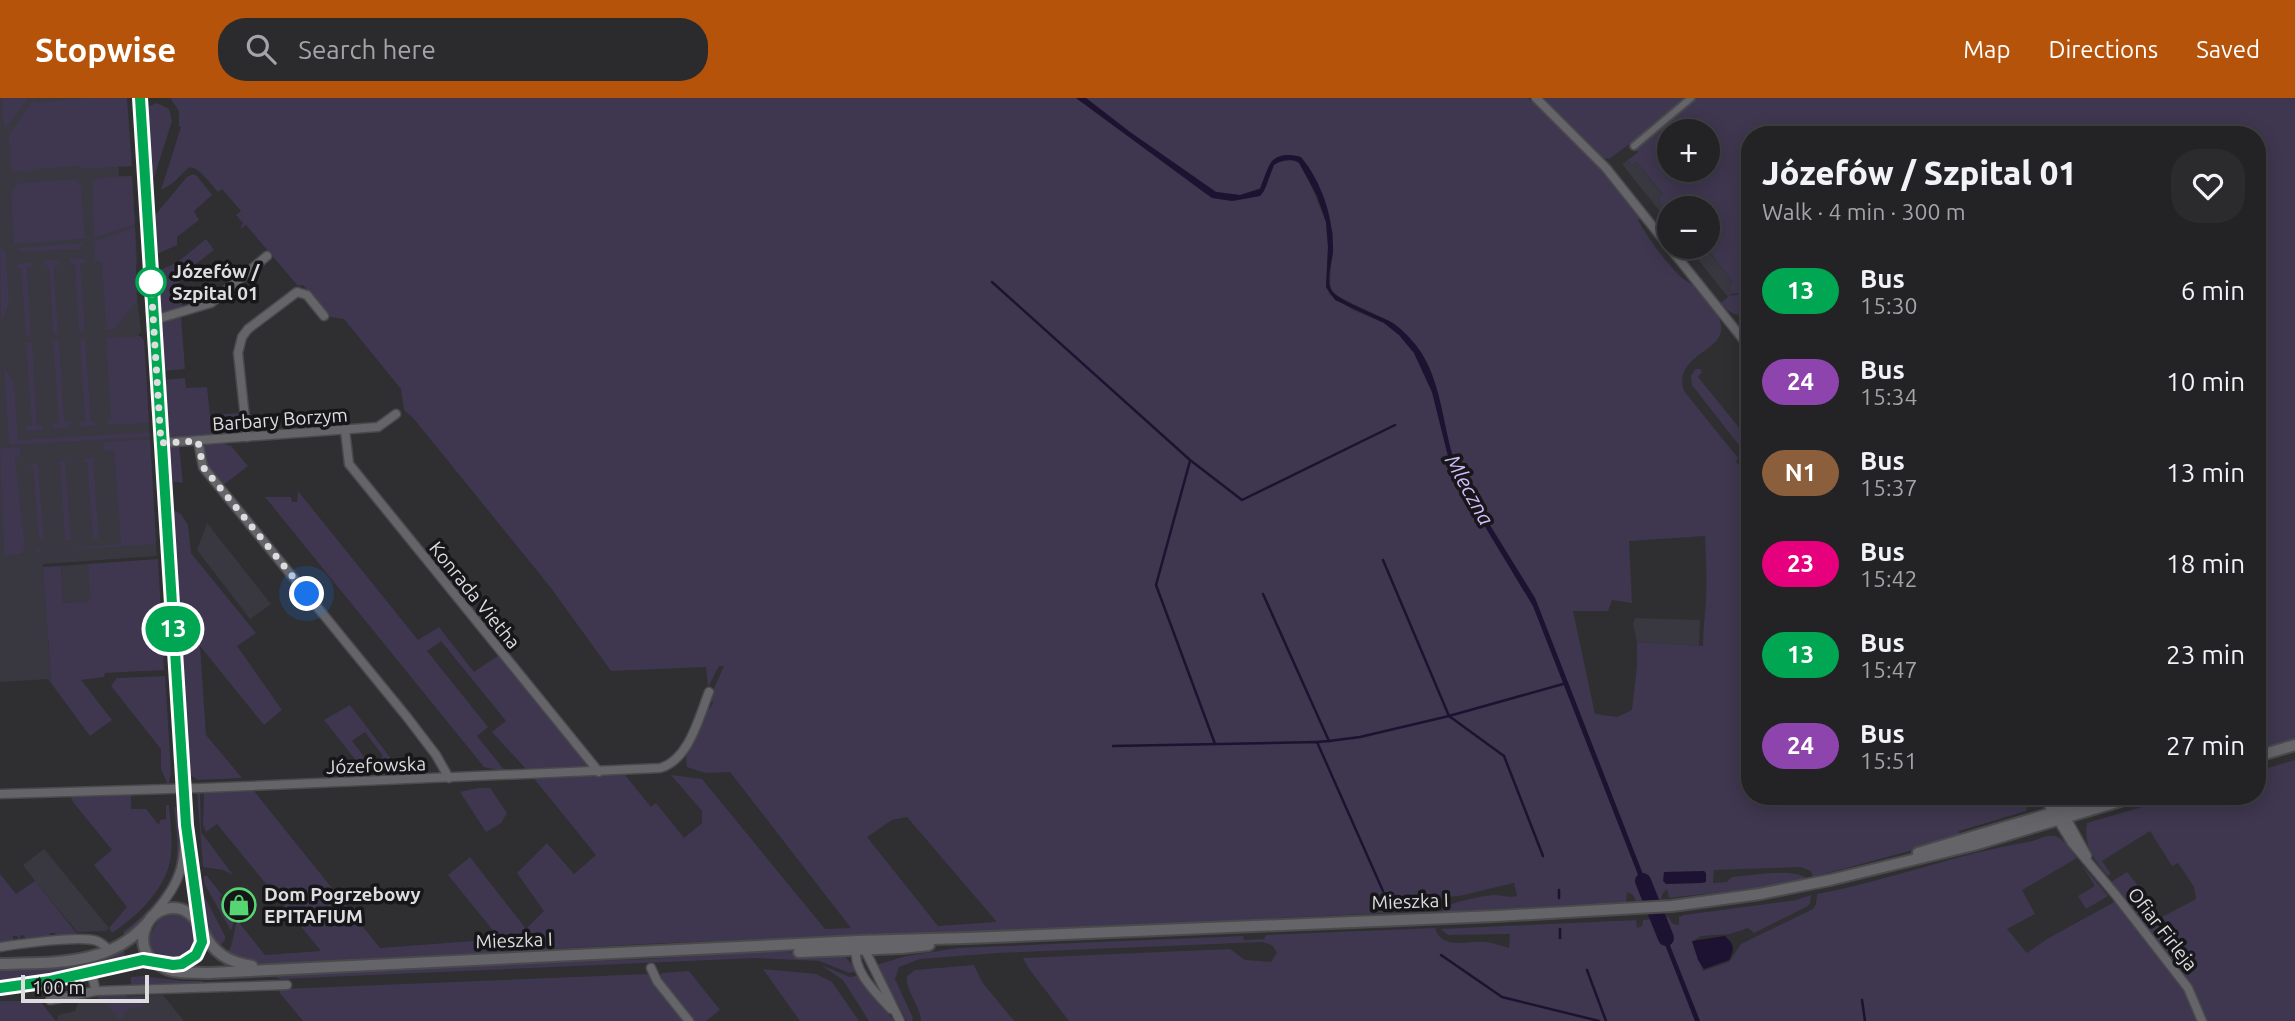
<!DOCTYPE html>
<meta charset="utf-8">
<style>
body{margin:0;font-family:Ubuntu,sans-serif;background:#2b2a2d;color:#f1f3f6;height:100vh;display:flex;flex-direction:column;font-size:26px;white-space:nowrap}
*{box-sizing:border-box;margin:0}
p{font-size:23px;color:#a3a4a7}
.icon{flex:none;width:38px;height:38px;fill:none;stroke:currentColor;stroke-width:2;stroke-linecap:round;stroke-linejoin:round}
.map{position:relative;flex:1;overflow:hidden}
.details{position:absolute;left:1741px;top:28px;width:525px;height:679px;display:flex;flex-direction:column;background:#232225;border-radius:28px;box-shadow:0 4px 18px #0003,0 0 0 2px #403f42}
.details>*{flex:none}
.badge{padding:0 14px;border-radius:23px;font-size:24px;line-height:46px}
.controls{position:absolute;left:1657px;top:21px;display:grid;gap:14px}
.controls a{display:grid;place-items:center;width:63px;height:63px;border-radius:50%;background:#232225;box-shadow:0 4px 18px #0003,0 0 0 2px #403f42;font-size:35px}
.scale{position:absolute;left:21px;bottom:18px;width:128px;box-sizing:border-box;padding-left:7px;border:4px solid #dddddf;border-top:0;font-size:19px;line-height:24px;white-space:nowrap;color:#dddddf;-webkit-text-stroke:5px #171618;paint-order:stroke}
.you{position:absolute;width:35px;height:35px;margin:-18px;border:5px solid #fff;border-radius:50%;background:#1a73e8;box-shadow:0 0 0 10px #1a73e833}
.map>.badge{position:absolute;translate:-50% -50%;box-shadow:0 0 0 4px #fff}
.round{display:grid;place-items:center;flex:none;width:74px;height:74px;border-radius:28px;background:#2b2a2d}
.overview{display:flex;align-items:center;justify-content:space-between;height:119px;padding:0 21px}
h1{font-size:33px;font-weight:800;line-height:52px}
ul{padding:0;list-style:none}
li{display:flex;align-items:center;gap:21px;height:91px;padding:0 21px}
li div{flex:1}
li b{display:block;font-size:26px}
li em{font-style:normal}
li .badge{min-width:77px;font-weight:700;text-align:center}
header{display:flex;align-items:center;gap:42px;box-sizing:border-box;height:98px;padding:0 35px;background:#b45309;color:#fff}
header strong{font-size:33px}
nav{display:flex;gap:38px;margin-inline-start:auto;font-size:24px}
.search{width:490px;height:63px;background:#2b2a2d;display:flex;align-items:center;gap:18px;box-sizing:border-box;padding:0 24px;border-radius:28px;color:#a3a4a7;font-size:26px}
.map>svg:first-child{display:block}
.built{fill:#393740}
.green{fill:#3e374f;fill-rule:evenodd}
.water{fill:#1e1232}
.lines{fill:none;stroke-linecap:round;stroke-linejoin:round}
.stream{stroke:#1e1232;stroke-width:2.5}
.river{stroke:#1e1232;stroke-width:16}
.pedestrian-casing{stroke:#4a4a4c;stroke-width:10}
.minor-casing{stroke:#4a4a4c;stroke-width:11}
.tertiary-casing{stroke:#4a4a4c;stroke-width:14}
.pedestrian{stroke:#656468;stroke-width:6}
.minor{stroke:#656468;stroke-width:8}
.tertiary{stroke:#656468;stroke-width:10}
.line-casing{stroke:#fff;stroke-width:16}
.line{stroke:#00a651;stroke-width:10}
.walk{stroke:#dddddf;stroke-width:7;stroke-dasharray:0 12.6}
.stop-dot{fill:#fff;stroke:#00a651;stroke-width:3.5}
.labels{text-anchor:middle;stroke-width:7;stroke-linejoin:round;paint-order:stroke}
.stop-label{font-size:19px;font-weight:bold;fill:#dddddf;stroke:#171618;text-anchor:start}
.street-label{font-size:19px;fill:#dddddf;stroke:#171618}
.poi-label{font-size:19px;font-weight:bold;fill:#dddddf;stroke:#171618;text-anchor:start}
.water-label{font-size:21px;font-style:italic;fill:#d0bdfd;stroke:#171618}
</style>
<header>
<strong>Stopwise</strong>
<div class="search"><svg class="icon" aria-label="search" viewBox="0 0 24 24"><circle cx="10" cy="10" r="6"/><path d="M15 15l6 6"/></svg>Search here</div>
<nav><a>Map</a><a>Directions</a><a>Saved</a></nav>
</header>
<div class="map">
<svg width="2295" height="923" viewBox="0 0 2295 923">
<rect width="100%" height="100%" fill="#2f2e31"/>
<g class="built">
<path d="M0,0H115L119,78H132L137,162L135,179L141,233L138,238L142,239L144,243L157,458L43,466L51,581L0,584Z"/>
<path d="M1628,62L1631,67L1637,64L1674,110H1670L1669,125L1622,66Z"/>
<path d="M1688,149H1705L1733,184L1729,190L1733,196L1728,199Z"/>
<path d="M207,425L271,506L250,521L197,452Z"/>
<path d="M88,466L91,503L63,505L61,468Z"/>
<path d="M1635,520L1700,522L1699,548L1637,544L1633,526Z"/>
<path d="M44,751L109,830L106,833L77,834L35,783L23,767Z"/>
<path d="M163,897L184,923H56L58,921V917L75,913L79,901Z"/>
</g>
<g class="green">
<path d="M2,0H29L4,32Z"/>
<path d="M85,0H127L132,68L82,71L79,68L35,71L30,74L13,73L10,68L9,37L34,1V5Z"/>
<path d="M170,0H1076L1206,96L1232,103L1260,98L1267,87L1271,69L1278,64L1294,62L1299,65L1306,75L1326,124L1328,149L1326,189L1330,197L1353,212L1384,225L1399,237L1414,255L1432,294L1452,374L1533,508L1648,802L1636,803L1633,797L1627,794L1626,804L1443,814L1442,810C1453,804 1481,798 1494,797C1502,797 1508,800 1517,798L1514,785L1459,798L1446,799L1441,801L1429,813L1004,833L667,845L267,866L244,864L225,857L231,849L237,822L265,857L321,853L217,726L206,734L203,727L204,694L254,693L380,850L500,841L448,777L470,759L526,831L544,813L517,775L547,745L574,776L596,757L531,677H625L651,709L656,705L684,740L702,725V713L671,677L702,681L825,831L851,830L730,674L705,675L687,669C683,655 695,629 704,617C707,612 711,610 713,604L709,601L724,568H719L700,605L708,589L706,569L611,573L551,490L414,321L404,312L401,291L344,221L330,219L303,187L298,188L246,127L240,131L243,125L236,117L241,113L222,91L218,94C181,49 194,77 161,92L181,29L179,28V13ZM907,719L996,823V824L938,828L867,739L892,722Z"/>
<path d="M1086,0H1528L1585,53L1640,120L1638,122C1649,142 1662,159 1677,175C1682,181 1689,184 1694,188C1704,194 1719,214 1721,227C1726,254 1672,256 1684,293L1738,360L1736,363L1738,367L1742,364L1750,370V698H2031L2026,713L1959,733V736L1932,747L1813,779L1811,773L1800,769L1714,772L1713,785L1727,784L1732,779C1749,778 1795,769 1807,781L1766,789L1669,800L1667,791L1663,795L1661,801L1653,802L1535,500L1462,382L1452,362L1438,296L1417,249L1393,225L1337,198L1331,192L1330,186L1333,135L1308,68L1290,57L1272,62L1260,90L1240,97L1216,94L1130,34ZM1705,438C1706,459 1707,481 1706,502C1705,517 1703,532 1703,548L1637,544V568L1632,612L1617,619L1595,616L1573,513H1608L1612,502L1632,505L1629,443Z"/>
<path d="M1543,0H2295V642L2258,653V37H1750V192L1733,196L1729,190L1733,184L1708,152L1700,155L1695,149H1708V110L1663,108L1659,103L1663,96L1637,64L1631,67L1628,62L1638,54L1631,45L1609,61L1602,60ZM1670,33H1708V72H1670Z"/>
<path d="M157,5L169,11L172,23L151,89L148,43L150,42L148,21L146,18L149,8Z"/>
<path d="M193,76L197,78L212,97L194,113L199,122L177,139V147L155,157L153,123L156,116L187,79Z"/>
<path d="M132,78L135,126L94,140L92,84L98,80Z"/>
<path d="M72,81L78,83L81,89L85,141L14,146L11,99L15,88L20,85Z"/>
<path d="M135,129L137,203L114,231H106L102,164L95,163L94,144Z"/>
<path d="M206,141L214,152L179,179L182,209L206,204L162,216L158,213L156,174L178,164Z"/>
<path d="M85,145L78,151L23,154L15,150Z"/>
<path d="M0,151H3L6,156L9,205L1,225Z"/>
<path d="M83,160L87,164L80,166L85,233H79L75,166L69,164L70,161Z"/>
<path d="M44,162H57L60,165V167L54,168L58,235H53L49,168L43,167Z"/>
<path d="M30,164L34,168L27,170L31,237H26L21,170H17L15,167Z"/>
<path d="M1750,194V214C1738,221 1729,215 1721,205L1729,198Z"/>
<path d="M181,218L185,271L162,273L159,229L163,222Z"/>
<path d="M140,238L144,243L149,325L108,327L107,323L111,321L106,240Z"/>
<path d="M80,241H85L91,323L96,324L95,328L82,329L79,327L80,324L85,323Z"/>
<path d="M53,243H59L64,324L70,325L69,330L56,331L53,329V326L59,325Z"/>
<path d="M26,245H32L37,327L43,328L42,332L29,333L26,331V328L32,327Z"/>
<path d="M4,268L14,286L18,342L149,334L150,339L9,347Z"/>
<path d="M1695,271H1700L1702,274L1698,279L1745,337L1750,334V344L1744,348L1738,346L1692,287L1691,278Z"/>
<path d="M185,280L186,290L207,289L210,317L240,315V334L189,338V340L170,339L166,331L163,282Z"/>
<path d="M150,341L156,446L35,454L36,451L44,453L121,446L114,352L104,353V344Z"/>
<path d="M221,345L231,348L248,368L222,388L205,366L202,349L206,346Z"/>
<path d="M179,348L183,385L169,383L167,356L170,350Z"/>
<path d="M18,349L20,351L21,359L15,360L25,449L21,456L7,457L4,455L0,350Z"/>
<path d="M94,360L97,363H93L99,440L93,441L87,364H83L86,361Z"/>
<path d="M74,362L65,365L71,442H65L60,365L51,364Z"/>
<path d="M31,365L42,367H38L44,442L39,441L33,368H29Z"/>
<path d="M298,393L418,542L439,529L474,574L499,557L589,668L588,671H526L492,634L506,623L441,543L427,553L488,629L477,638L506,674L484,669L265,399H291L292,404H297Z"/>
<path d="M171,411L181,416L188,427L191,455L256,535L237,548L282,612L264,627L200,548L206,637L242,680L198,682L190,677L187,625L184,624L179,544L183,539L197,540L198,533L181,526L177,515Z"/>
<path d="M158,461L164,572L105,575L104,579L81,582L112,622L90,638L48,581H51L43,469L61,468L63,505L90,503L88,466Z"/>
<path d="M165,578L171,674L169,685H167L161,671V651L111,588L117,580Z"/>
<path d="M350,607L392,662L395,674L377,675L378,664L383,658L365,634L352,643L369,665L366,675L324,622Z"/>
<path d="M2295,662V923H1700L1659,820L1668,819L1673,826L1679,827V819L1684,817L1796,802L1811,797L1810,806L1806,809L1754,835L1748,830L1730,836L1701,838L1692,844L1703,873L1729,864L1741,846L1813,811L1816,806L1817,796C1888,783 1956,756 2028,744C2036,743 2046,736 2054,738C2064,739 2071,753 2077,760L2022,792L2035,816L2007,831L2027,855L2047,841L2116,803L2162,865L2161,849L2130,807L2145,797L2160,820L2196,801L2194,789L2178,765L2172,768L2150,733L2102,763L2111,776L2108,778C2094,762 2083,747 2087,725L2180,698H2258V673Z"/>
<path d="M478,690H490L507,715L501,725L486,734L460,694Z"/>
<path d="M197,694H200L201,734L233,777L223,772L203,769Z"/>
<path d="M131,695V711H146L159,727L160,722L166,721V707H169C170,723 173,741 171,757C168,789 137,819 112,835L109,830L127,809L94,767L112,752L73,704L70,697L88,698Z"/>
<path d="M174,709H180C181,723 183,739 182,753C181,787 151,818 127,839L123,834C145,818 170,792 176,765C179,747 176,727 174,709Z"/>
<path d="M2081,766L2108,798L2086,811L2078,798L2095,788Z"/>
<path d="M2127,774L2143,794L2126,804L2111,784Z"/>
<path d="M0,776L16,796L35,783L78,837L56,839L55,835H50L49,839L27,842L23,837L20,838V843L17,838H13V843L0,846Z"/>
<path d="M204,778H207L222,797L219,800L235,820L231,833L204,785Z"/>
<path d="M198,786L225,838V842L218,850L206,830Z"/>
<path d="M175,815C192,818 195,830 196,844C186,865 170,862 152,853L149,839L159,821Z"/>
<path d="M1655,821L1695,923H1069L1029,871L1023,860L1230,851L1245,862L1271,864L1277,855L1273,848L1263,844L998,855L920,861L899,869L895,881L913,920L912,923H907L876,867L906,858L958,850L1243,838L1244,842L1264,841L1266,837L1435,830C1443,853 1467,842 1486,844C1494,845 1502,848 1509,850L1510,836L1448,837L1441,831L1636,822L1637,830L1642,828L1643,822Z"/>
<path d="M124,852L125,860L58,877L0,885V870C43,869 84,870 124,852Z"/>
<path d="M766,853L844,857L857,873L850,875L819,863L756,860L281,881L275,879L280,875L647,861Z"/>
<path d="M821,867L850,879L859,877L894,923H869L843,882Z"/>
<path d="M974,867L982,884L1014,923H921C920,906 905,894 907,878L915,872Z"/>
<path d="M763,871L816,876L832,884L859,923H800Z"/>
<path d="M689,873L720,912L706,923H693L660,879L662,875Z"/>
<path d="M648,876L686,923H303L279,894L281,891Z"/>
<path d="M143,878L182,883H203V885L131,888V879Z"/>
<path d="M127,895V899L142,898L143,909L129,910L120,922L102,900H98V896Z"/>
<path d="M0,903H40L56,923H0Z"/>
</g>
<g class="water">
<path d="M1076,0H1086L1130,34L1216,94L1240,97L1260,91C1269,69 1269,51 1301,59C1322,84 1334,121 1333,154C1332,165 1326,180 1331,191C1335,202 1379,217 1391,224C1401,230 1408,238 1415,246C1446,284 1441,340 1462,382L1535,500L1653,802H1648L1533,508L1452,374L1432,294L1414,255L1399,237L1384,225L1335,202L1326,189L1328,149L1326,124L1317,98L1299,65C1292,60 1282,62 1274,67L1264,93L1260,98L1232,103L1212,100Z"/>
<path d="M1704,773L1706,775V784L1702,785L1666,786L1663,783L1664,774Z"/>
<path d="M1659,820L1700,923H1695L1655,821Z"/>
<path d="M1725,838C1734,846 1735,851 1729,862L1704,871L1698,862L1692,843Z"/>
</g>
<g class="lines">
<g class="stream">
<path d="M992,184L1190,362L1242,402L1395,327"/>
<path d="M1190,363L1156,487L1215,646"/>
<path d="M1263,496L1329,643L1317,644"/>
<path d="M1449,618L1504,658L1543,758"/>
<path d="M1449,618L1563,586"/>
<path d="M1329,643L1360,639L1449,618L1383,462"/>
<path d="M1113,648L1317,644L1383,793"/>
<path d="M1559,792V800"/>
<path d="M1560,840V831"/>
<path d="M1441,857L1502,899L1599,923"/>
<path d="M1587,872L1606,923"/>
<path d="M1862,902L1865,923"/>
</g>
<path class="river" d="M1643,783L1666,840"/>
<defs>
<path id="pedestrian" d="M1634,48L1691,0"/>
<g id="minor">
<path d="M140,0L185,727C185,765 182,783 156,813"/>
<path d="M1536,0L1606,70L1750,250"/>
<path d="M154,222L211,205L267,158"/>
<path d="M345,332L349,366L599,674"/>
<path d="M247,339L238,255L242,239L248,231L297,194L307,197L324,218"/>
<path d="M198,343L203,369L407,619L436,657L449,680"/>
<path d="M161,345L378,329L396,316"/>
<path d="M0,696L202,690L660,670C689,662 699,619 709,594"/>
<path d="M2043,698L2072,745L2115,796L2188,890L2202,923"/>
<path d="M2054,698L2087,758"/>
<path d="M189,748L200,828"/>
<path d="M863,848L900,923"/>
<path d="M0,849C19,846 81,837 97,843C102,845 106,849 110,853"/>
<path d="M856,849C852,873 876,895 891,911"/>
<path d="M651,870L657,883L689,923"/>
<path d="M96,893L287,887"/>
<path d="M50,902L96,893L91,874"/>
</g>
<g id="tertiary">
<path d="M2258,658L2295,647"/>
<path d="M1918,755L2109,698"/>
<path d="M203,833C213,855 228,864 252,868"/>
<path d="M799,854L902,850L929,847"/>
<path d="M0,866C52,864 108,869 146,826"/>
<path d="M0,890L50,883L143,862C155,861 167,868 180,866C217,859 202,802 166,811C148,815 138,837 146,854C148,860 156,865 161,868C175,877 194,874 209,875L859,843L967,840L1496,818L1672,808L1760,796L1830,782L1974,747L2137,698"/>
</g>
</defs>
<use href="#pedestrian" class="pedestrian-casing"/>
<use href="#minor" class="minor-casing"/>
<use href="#tertiary" class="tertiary-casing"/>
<use href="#pedestrian" class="pedestrian"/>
<use href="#minor" class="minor"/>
<use href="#tertiary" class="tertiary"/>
</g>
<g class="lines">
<defs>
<path id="line" d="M0,890L50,883L143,862L173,867L182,866L196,857L202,844L186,727L140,0"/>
</defs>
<use href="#line" class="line-casing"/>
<use href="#line" class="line"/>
<path class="walk" d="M151,184L161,345L198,343L203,369L307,496"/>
</g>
<defs>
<symbol id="shop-ring" viewBox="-11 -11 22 22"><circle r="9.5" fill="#171618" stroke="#55d672" stroke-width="1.5"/><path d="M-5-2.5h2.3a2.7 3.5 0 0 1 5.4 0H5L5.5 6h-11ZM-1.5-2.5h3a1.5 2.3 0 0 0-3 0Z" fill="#55d672"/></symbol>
</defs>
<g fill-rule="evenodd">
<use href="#shop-ring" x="220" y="788" width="38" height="38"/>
</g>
<circle class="stop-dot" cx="151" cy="184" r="14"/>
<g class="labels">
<g class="stop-label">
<text x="172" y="180">Józefów /<tspan x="172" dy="22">Szpital 01</tspan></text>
</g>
<g class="street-label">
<text transform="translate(280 321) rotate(-4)" y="7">Barbary Borzym</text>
<text transform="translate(475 497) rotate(51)" y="7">Konrada Vietha</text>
<text transform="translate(376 667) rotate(-2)" y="7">Józefowska</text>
<text transform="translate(1410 803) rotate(-2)" y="7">Mieszka I</text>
<text transform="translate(2163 831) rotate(52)" y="7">Ofiar Firleja</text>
<text transform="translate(514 842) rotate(-2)" y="7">Mieszka I</text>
</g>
<g class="poi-label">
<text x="264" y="803">Dom Pogrzebowy<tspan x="264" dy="22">EPITAFIUM</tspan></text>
</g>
<g class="water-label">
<text transform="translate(1469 392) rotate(61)" y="7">Mleczna</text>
</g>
</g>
</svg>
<div class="controls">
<a>+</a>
<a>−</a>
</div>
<div class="scale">100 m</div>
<div class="you" style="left:307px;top:496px"></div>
<b class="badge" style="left:173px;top:531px;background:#00a651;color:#fff">13</b>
<section class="details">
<div class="overview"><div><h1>Józefów / Szpital 01</h1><p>Walk · 4 min · 300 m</p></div><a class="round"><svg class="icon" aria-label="heart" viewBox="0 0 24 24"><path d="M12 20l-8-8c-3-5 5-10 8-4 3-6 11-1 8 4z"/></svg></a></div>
<ul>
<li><span class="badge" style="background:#00a651;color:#fff">13</span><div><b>Bus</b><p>15:30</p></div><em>6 min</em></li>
<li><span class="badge" style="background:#8e44ad;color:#fff">24</span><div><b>Bus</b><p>15:34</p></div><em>10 min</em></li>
<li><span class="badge" style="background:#8b5e3c;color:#fff">N1</span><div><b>Bus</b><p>15:37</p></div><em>13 min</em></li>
<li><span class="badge" style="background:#e6007e;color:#fff">23</span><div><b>Bus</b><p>15:42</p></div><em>18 min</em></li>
<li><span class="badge" style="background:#00a651;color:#fff">13</span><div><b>Bus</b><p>15:47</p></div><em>23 min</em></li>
<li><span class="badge" style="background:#8e44ad;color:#fff">24</span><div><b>Bus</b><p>15:51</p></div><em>27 min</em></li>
</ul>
</section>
</div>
